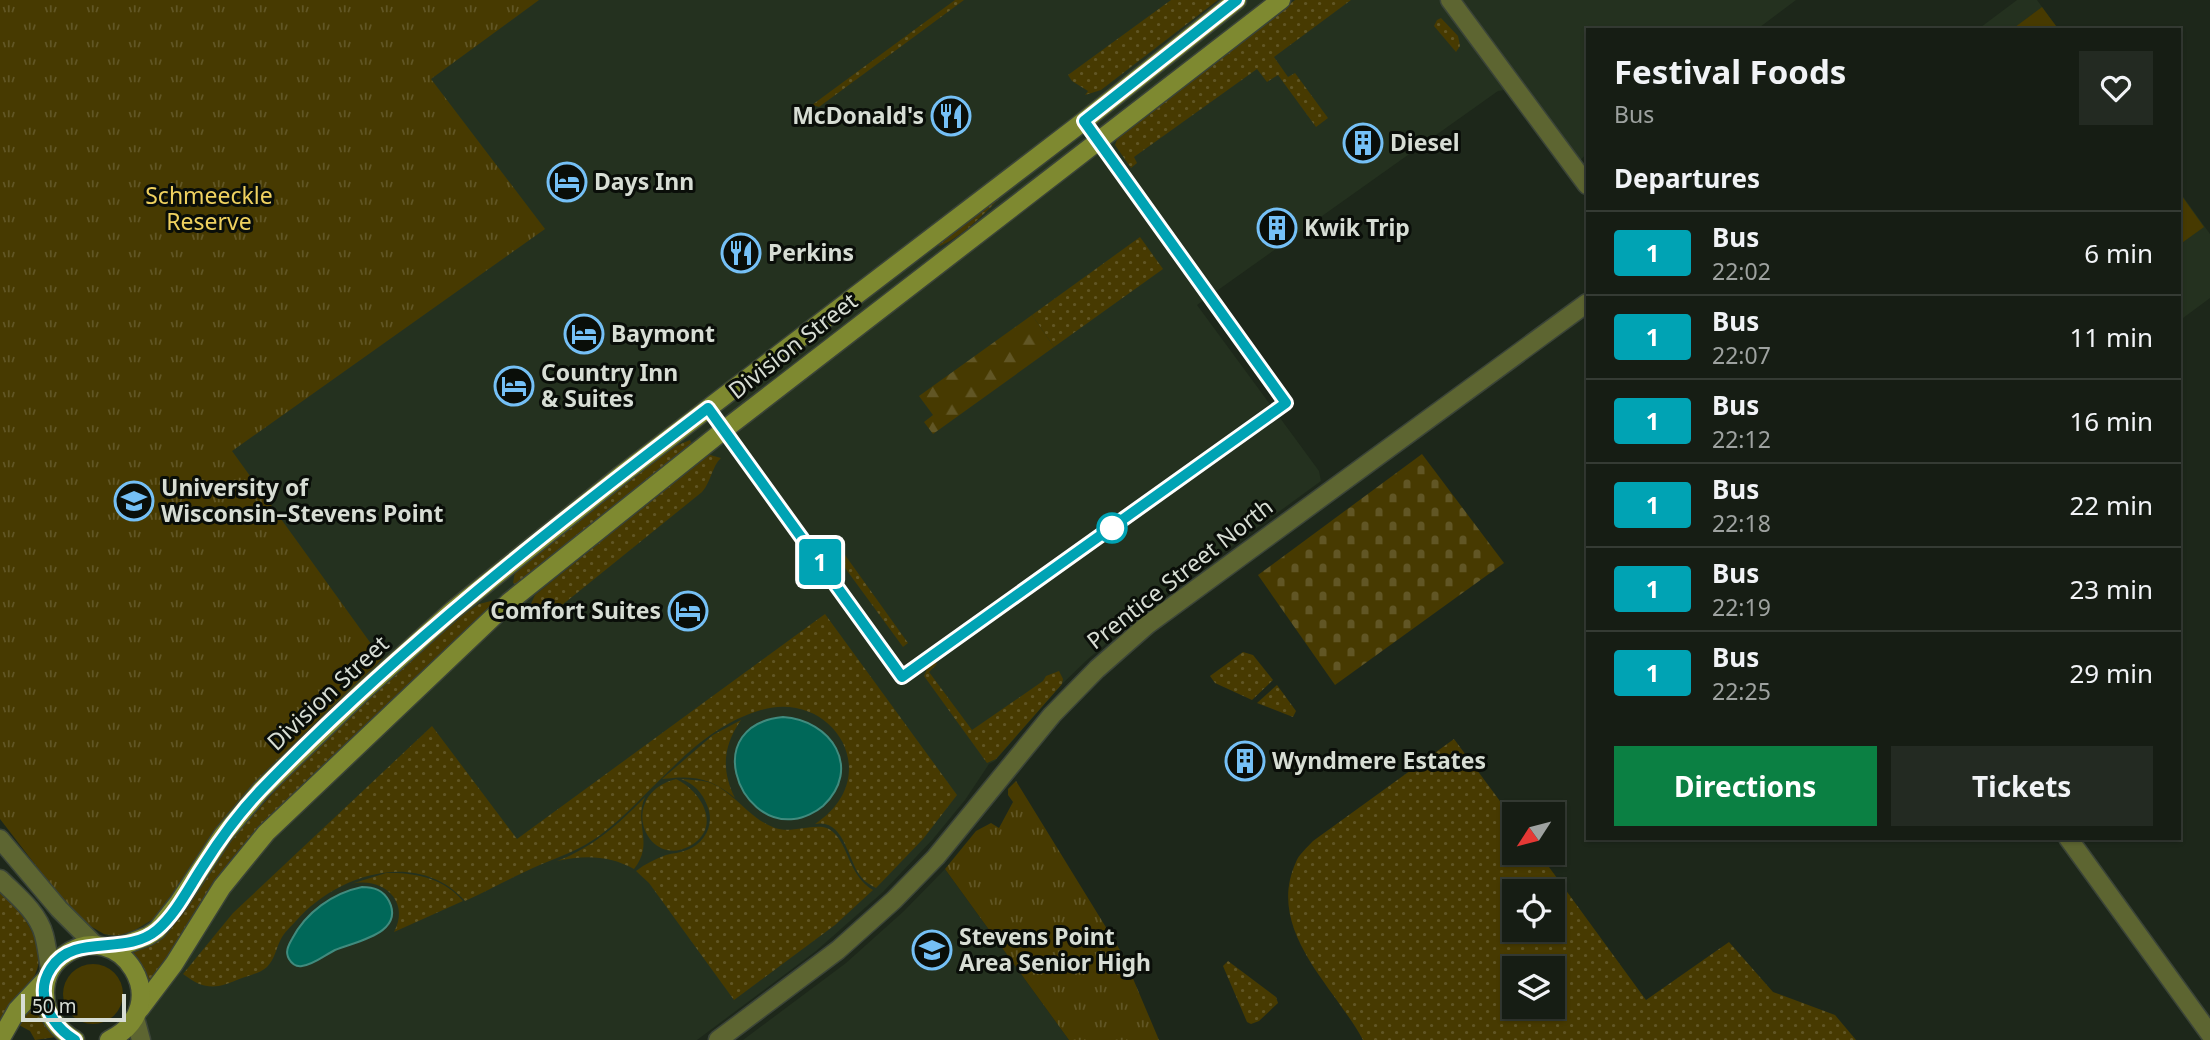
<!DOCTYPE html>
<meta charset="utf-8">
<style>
body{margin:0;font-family:"Noto Sans",sans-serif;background:#232a22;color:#f1f3f6;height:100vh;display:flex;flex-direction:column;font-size:26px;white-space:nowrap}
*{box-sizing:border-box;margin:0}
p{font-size:23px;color:#9ea2a0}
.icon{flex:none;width:38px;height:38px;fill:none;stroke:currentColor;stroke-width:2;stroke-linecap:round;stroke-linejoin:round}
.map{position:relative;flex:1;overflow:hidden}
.details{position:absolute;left:1586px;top:28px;width:595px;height:812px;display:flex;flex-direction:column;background:#161d14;border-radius:0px;box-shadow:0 2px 5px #0004,0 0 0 2px #353b34}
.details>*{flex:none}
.badge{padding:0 14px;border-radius:5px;font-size:24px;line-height:46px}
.needle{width:46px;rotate:234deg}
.buttons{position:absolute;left:1502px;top:802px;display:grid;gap:14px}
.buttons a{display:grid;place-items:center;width:63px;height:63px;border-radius:0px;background:#161d14;box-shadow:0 2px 5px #0004,0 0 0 2px #353b34;font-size:35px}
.scale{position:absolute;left:21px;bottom:18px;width:105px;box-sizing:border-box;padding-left:7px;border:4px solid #d7ddd4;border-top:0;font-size:19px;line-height:24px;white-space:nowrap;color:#d7ddd4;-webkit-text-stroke:5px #0a0e09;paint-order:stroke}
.map>.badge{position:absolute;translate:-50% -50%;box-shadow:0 0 0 4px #fff}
h2{padding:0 28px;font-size:26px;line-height:63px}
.round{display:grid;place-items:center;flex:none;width:74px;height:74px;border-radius:0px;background:#232a22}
.headline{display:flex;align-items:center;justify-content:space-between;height:119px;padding:0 28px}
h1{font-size:33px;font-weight:700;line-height:52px}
.button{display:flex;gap:14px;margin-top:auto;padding:14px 28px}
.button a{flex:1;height:80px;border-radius:0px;background:#0b8043;color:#fff;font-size:28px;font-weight:700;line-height:80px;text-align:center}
.button a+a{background:#232a22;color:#f1f3f6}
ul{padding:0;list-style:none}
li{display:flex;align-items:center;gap:21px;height:84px;padding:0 28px;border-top:2px solid #353b34}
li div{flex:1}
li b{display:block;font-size:26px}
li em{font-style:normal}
li .badge{min-width:77px;font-weight:700;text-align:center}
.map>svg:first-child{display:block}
.built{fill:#24311f;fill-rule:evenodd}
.grass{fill:url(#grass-dots);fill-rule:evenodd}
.forest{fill:url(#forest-firs)}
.cemetery{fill:url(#cemetery-stones)}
.park{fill:url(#park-tufts)}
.garden{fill:#473a01}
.water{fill:#006859;stroke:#408b7e;stroke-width:2}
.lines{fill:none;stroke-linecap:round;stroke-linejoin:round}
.tertiary-casing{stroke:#3b4438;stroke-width:21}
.secondary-casing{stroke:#3b4438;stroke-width:21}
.tertiary{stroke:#5d6531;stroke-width:18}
.secondary{stroke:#7e8930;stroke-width:18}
.line-casing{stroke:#fff;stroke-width:16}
.line{stroke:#00a3b4;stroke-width:10}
.stop-dot{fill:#fff;stroke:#00a3b4;stroke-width:3.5}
.labels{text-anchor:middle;stroke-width:6;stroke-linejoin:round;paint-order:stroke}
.poi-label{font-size:23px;font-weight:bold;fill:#d7ddd4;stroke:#0a0e09;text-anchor:start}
.park-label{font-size:23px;fill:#efd15f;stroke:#0a0e09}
.street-label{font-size:23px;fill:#d7ddd4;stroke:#0a0e09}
</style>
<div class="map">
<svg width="2210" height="1040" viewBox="0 0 2210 1040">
<defs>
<pattern id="grass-dots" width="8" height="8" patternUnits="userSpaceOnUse" patternTransform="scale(1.75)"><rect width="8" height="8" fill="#473a01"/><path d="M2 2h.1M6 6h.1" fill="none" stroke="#615625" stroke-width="1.8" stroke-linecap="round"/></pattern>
<pattern id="forest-firs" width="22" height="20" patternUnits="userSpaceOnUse" patternTransform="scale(1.75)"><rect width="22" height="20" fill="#473a01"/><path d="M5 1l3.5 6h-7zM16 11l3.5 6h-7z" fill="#615625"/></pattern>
<pattern id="cemetery-stones" width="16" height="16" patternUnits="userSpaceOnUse" patternTransform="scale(1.75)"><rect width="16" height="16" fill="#473a01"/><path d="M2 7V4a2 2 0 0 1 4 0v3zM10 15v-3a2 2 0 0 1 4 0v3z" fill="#615625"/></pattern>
<pattern id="park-tufts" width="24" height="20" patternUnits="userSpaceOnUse" patternTransform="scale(1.75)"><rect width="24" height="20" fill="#473a01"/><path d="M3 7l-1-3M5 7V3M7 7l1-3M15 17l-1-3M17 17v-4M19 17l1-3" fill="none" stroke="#615625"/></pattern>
</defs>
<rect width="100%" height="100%" fill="#1d271a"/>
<g class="built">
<path d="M0,0H1796L1756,30H1587V154L1580,160L1525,87L1498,91L1197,305L1319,471L1321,481L1154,603L1088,659L1062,684L995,761L989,764L965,800L933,839L883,892L816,951L697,1040H149L145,1020L149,1006L147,981L130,956L104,934ZM246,792H253L170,894Z"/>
<path d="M2017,0H2037L2059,30H1977Z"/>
<path d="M2179,191L2210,234V298L2179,321Z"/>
<path d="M945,869L1069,1040H743L846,963L904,911Z"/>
</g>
<g class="grass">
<path d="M955,0H964L819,107L812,105Z"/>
<path d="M1171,0H1218L1101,90L1085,95L1088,91L1072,81L1068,75Z"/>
<path d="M1295,0H1351L1274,57L1288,77L1295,73L1328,118L1316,127L1278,75L1267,82L1257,69L1134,157L1137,163L1131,168L1115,145L1118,137Z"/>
<path d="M1441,18L1458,36L1460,46L1456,52L1434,26L1437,20Z"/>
<path d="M1009,189C988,209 967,234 940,246L937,244Z"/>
<path d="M1140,237L1163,269L1054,347L1032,315Z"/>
<path d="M690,440L692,444L533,573L516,584L513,583L515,572L520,566L671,448Z"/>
<path d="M710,455L721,458C712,466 711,482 702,492L541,622L533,614L530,606L535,595L702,459Z"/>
<path d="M838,555H845L908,643L903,647L837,557Z"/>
<path d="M491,601L494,602L496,605C405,686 315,769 232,858L218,877L149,986C146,972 142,960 129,953L148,947L167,934L229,842L295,769L381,686L465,613L479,604Z"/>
<path d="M825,614L957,795L923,839L876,888C871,885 866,883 862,878C847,861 845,818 815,824C887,776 833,689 761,710C692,730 654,795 599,836C581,849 562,856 542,864C516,875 491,889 465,901C418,848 336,874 295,922C290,927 284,933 281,939C276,948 275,959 267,967C260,973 251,975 242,978C217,988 207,992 183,974L233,913L432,726L517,839Z"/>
<path d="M1243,652L1253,655L1273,680L1252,700L1215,683L1210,676Z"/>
<path d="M935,662L937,664L929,672L972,730L1043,681L1046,676L1059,671L1063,679L1062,684L996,759L987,763L924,676L927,669Z"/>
<path d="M1277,685L1296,711L1293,717L1257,703Z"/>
<path d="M741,720C723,746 721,770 735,798C711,778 694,775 662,779L713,735Z"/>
<path d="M1454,739L1514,820V852H1538L1646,1000L1729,942L1773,992L1835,1015L1856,1040H1363C1334,986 1265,930 1296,862C1299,854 1307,848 1313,841ZM1514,891H1552V929H1514ZM1514,968H1552V1006H1514Z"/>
<path d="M676,779C701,791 723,827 690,846C646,870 616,795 676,779Z"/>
<path d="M681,779C690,780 699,780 708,782C734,791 749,819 775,828C792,834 816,822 829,829C849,841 847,875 873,890L835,925L734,1000L649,883L636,871C645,864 655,859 666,855C673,853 680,853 687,850C706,843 715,823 707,805C702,792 694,784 681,779Z"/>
<path d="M645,797C633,824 655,843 634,869C609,855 584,855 557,861C592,848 619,824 645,797Z"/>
<path d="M386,873C414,872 444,878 463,901L394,932C411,901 382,876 351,884Z"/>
<path d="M0,890C21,911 53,949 32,980C22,995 9,1007 0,1024Z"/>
<path d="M1228,961L1276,997L1278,1003L1259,1021L1251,1024L1247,1022L1223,966Z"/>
<path d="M36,999L43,1023L56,1037L35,1040L30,1031L17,1024Z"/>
</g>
<path class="forest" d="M1032,315L1054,347L933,434L924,422L933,415L919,396Z"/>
<path class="cemetery" d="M1422,454L1504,563L1335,685L1258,575Z"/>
<g class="park">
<path d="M0,0H539L431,79L545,229L232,451L382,659L253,792L178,885L155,918L135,930L118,936L104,934L85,923L67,906L0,819Z"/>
<path d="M1016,781L1123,955L1159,1040H1069L945,869L976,831L991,823L999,828L1013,802L1008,795V789Z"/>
</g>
<g class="garden">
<path d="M2042,7L2059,30H2011Z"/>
<path d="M2179,192L2204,227L2179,245Z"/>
<circle cx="93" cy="994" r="30"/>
</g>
<g class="water">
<path d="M783,717C831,720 863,768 823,806C816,812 804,818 794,819C737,826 701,725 783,717Z"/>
<path d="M362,887C374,887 383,890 389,901C405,933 357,941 335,950C325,955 313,965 302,966C296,967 292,964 289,959C285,952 288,946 292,939C306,912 333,893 362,887Z"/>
</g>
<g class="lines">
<defs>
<g id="tertiary">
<path d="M1450,0L1587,185"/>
<path d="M2068,838L2210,1034"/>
<path d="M0,839L59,909L95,945"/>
<path d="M0,879C16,895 38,912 44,935C47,946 48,958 50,968"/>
<path d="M135,1018L141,1040"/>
<path d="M718,1040L838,950L894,900L936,857L1052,715L1097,669L1147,625L1587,303"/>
</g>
<g id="secondary">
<path d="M107,947L124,945L148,936L157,930L179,902L223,835L261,790L361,693L453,610L621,475L1084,121L1237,0"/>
<path d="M140,1009L174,964L222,887L266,833L509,602L724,430L1281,0"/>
<path d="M0,1040L17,1010L47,978"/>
<path d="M75,1040C58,1030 45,1014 45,993C45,977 51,965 63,956C119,914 179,1006 109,1040"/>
</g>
</defs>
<use href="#tertiary" class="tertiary-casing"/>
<use href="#secondary" class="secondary-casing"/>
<use href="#tertiary" class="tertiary"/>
<use href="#secondary" class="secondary"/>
</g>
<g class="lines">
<defs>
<path id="line" d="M75,1040C52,1026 33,995 51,968C74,932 125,957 157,930C176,914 189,887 203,866C220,839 239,813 261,790C397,649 552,527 708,408L902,677L1286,403L1084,121L1237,0"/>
</defs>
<use href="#line" class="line-casing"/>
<use href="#line" class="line"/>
</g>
<defs>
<symbol id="restaurant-ring" viewBox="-11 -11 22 22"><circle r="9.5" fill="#0a0e09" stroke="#75c0f6" stroke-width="1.5"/><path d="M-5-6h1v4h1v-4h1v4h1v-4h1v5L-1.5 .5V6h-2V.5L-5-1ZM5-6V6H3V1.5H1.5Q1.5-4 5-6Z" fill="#75c0f6"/></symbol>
<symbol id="building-ring" viewBox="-11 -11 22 22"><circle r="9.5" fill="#0a0e09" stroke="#75c0f6" stroke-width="1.5"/><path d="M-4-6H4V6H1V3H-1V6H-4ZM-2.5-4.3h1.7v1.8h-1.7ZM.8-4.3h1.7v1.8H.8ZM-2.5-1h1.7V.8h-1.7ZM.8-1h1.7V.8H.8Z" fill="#75c0f6"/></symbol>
<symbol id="hotel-ring" viewBox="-11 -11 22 22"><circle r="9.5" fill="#0a0e09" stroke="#75c0f6" stroke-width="1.5"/><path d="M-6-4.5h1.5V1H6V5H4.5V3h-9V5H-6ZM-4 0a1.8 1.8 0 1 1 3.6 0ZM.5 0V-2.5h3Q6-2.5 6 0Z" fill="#75c0f6"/></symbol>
<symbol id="university-ring" viewBox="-11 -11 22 22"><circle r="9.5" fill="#0a0e09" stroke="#75c0f6" stroke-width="1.5"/><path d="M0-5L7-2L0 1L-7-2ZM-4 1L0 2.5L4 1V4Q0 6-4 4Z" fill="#75c0f6"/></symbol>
<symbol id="school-ring" viewBox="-11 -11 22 22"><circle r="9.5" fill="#0a0e09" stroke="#75c0f6" stroke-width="1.5"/><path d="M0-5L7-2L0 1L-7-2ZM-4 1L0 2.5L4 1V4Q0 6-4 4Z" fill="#75c0f6"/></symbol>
</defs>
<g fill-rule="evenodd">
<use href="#restaurant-ring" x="929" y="94" width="44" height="44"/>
<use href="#building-ring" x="1341" y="121" width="44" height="44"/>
<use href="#hotel-ring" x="545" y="160" width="44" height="44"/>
<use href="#building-ring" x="1255" y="206" width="44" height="44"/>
<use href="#restaurant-ring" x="719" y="231" width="44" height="44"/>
<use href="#hotel-ring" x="562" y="312" width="44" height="44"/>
<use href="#hotel-ring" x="492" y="364" width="44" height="44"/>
<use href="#university-ring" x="112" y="479" width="44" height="44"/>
<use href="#hotel-ring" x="666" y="589" width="44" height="44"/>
<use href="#building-ring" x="1223" y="739" width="44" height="44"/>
<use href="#school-ring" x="910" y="928" width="44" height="44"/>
</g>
<circle class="stop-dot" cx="1112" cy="528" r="14"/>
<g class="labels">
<g class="poi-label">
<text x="924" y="124" text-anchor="end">McDonald's</text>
<text x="1390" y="151">Diesel</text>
<text x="594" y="190">Days Inn</text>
<text x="1304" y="236">Kwik Trip</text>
<text x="768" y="261">Perkins</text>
<text x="611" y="342">Baymont</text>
<text x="541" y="381">Country Inn<tspan x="541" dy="26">&amp; Suites</tspan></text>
<text x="161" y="496">University of<tspan x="161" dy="26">Wisconsin–Stevens Point</tspan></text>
<text x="661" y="619" text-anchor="end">Comfort Suites</text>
<text x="1272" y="769">Wyndmere Estates</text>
<text x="959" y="945">Stevens Point<tspan x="959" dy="26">Area Senior High</tspan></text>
</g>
<g class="park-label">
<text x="209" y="204">Schmeeckle<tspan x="209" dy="26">Reserve</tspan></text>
</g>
<g class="street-label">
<text transform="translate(793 346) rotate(-38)" y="8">Division Street</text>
<text transform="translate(1180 574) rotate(-38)" y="8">Prentice Street North</text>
<text transform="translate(328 693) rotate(-43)" y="8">Division Street</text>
</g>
</g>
</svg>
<div class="buttons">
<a><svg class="needle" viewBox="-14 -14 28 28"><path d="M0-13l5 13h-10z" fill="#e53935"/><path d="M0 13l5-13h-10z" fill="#9ea2a0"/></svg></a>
<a><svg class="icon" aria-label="locate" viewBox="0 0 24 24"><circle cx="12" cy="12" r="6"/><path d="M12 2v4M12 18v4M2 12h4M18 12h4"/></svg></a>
<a><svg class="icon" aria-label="layers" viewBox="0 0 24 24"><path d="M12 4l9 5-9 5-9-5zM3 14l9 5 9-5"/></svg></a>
</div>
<div class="scale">50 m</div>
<b class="badge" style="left:820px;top:562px;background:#00a3b4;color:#fff">1</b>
<section class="details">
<div class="headline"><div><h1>Festival Foods</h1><p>Bus</p></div><a class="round"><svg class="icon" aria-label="heart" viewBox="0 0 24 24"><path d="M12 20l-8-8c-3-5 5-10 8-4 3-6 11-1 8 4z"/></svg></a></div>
<h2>Departures</h2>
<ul>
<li><span class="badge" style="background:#00a3b4;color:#fff">1</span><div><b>Bus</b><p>22:02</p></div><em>6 min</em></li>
<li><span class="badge" style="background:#00a3b4;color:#fff">1</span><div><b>Bus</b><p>22:07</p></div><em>11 min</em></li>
<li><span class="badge" style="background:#00a3b4;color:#fff">1</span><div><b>Bus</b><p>22:12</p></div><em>16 min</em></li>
<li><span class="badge" style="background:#00a3b4;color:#fff">1</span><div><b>Bus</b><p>22:18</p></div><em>22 min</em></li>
<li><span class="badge" style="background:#00a3b4;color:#fff">1</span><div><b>Bus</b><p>22:19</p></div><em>23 min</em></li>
<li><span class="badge" style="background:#00a3b4;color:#fff">1</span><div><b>Bus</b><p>22:25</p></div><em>29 min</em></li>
</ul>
<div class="button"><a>Directions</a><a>Tickets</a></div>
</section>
</div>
